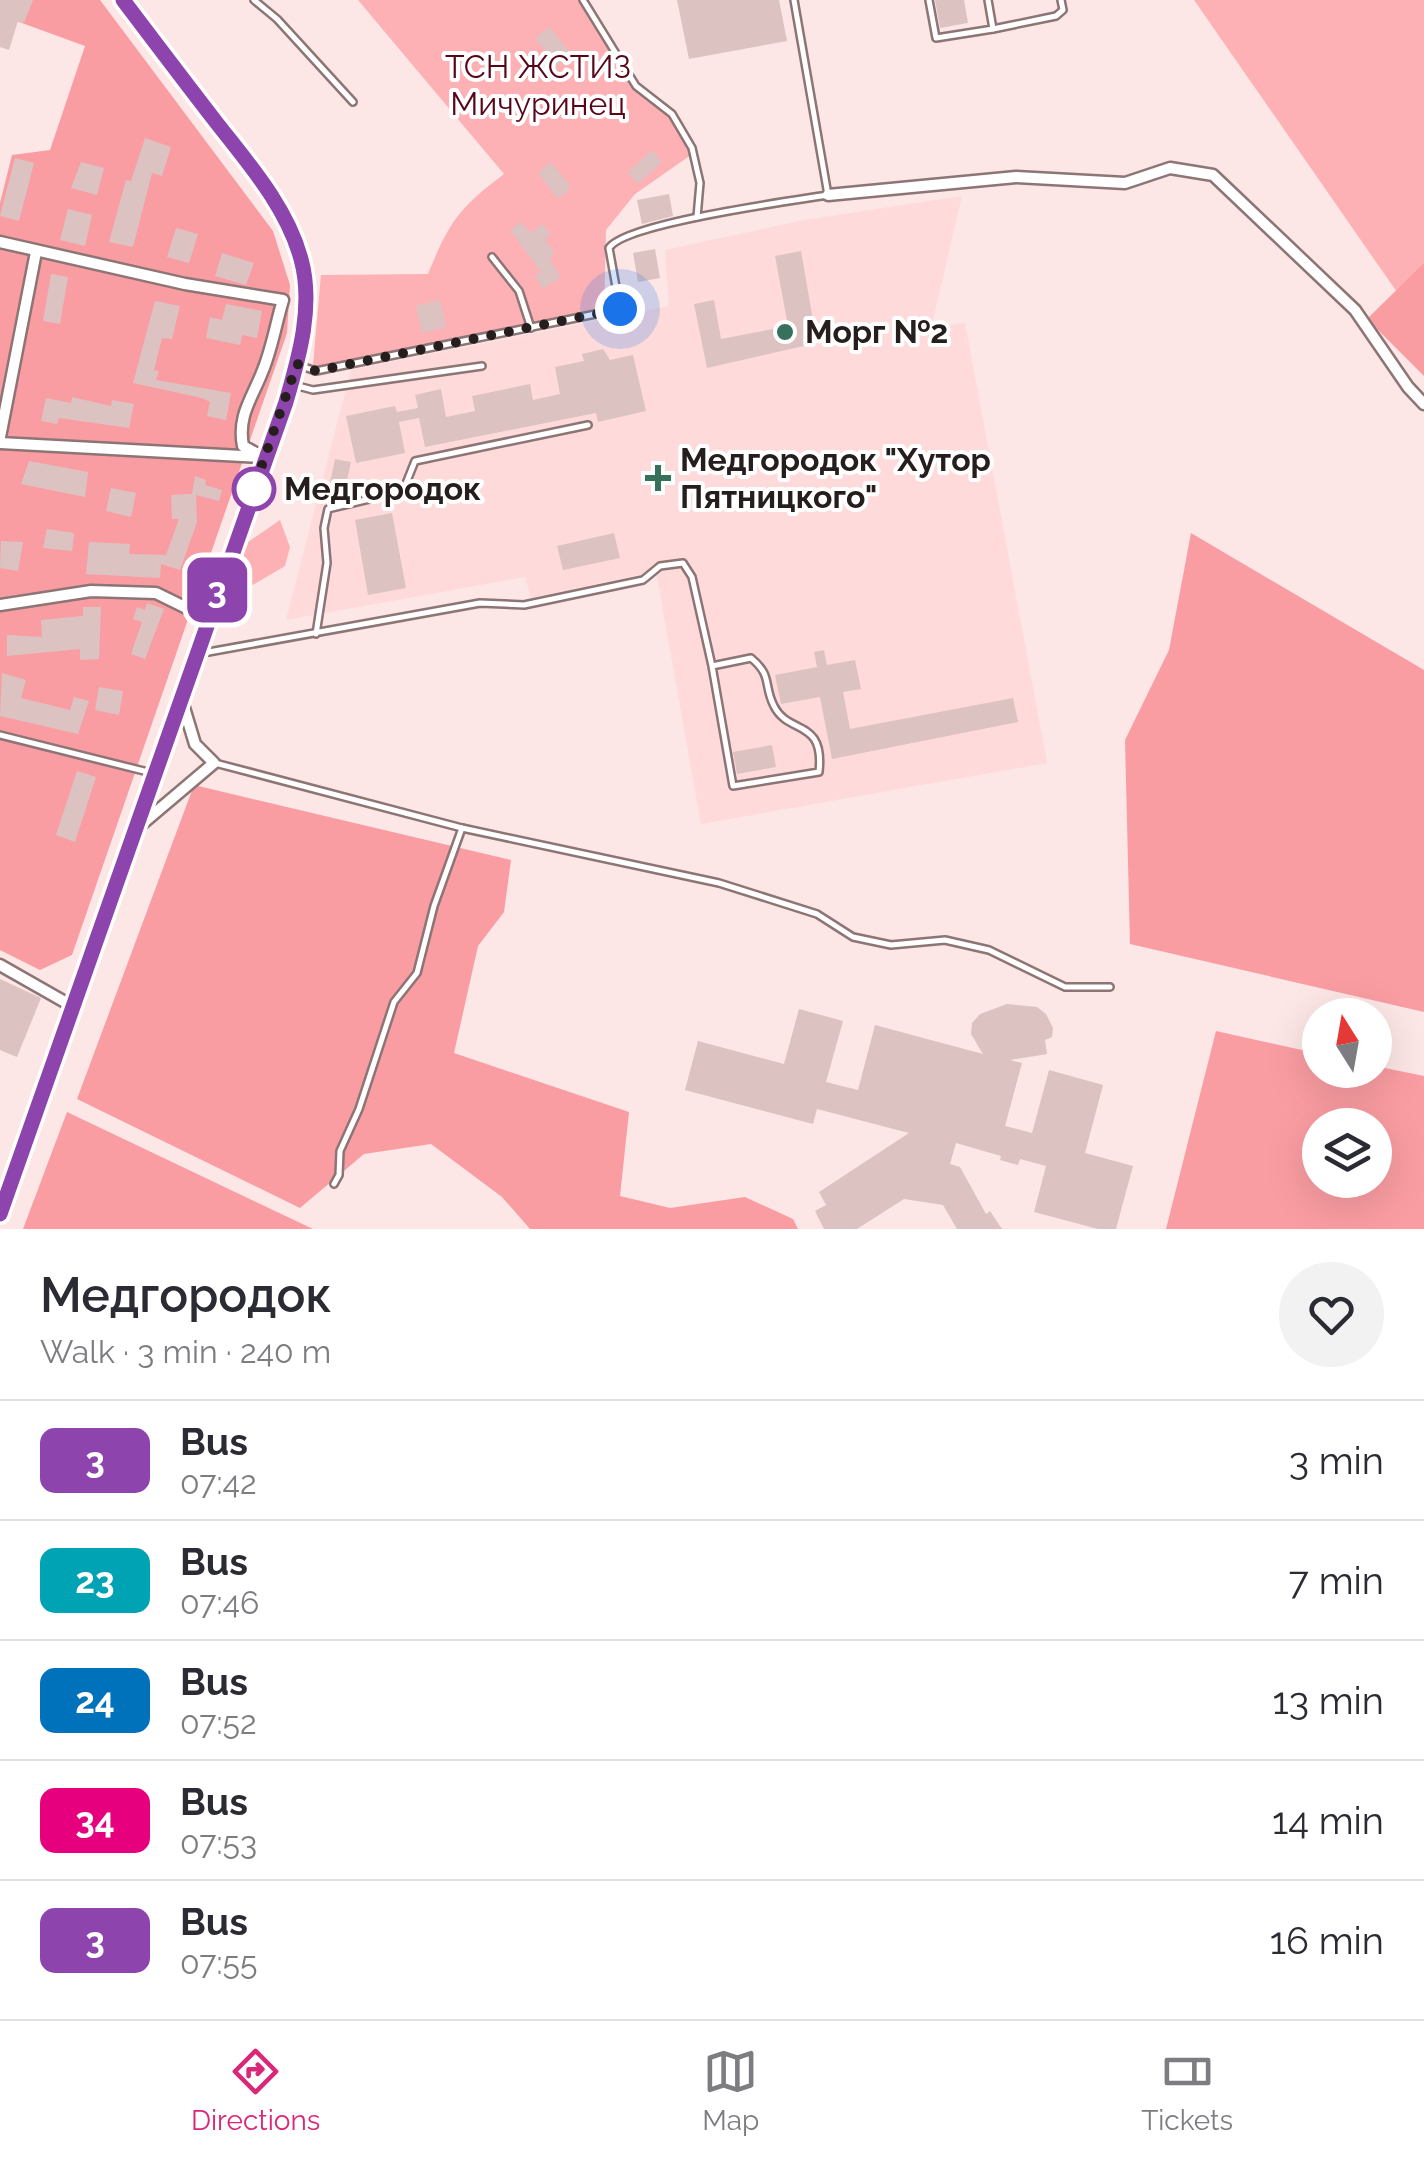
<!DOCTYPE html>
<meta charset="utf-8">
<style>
body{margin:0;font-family:Raleway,sans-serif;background:#f2f2f3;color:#2b2b33;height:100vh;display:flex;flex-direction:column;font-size:38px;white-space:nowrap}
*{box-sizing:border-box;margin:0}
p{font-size:32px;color:#7c7c81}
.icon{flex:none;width:55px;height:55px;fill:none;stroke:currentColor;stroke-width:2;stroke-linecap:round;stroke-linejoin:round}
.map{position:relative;height:1229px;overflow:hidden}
.panel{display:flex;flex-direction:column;background:#fff;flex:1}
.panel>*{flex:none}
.badge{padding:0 20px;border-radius:15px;font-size:35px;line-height:65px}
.needle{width:65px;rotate:349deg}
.controls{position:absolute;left:1302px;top:998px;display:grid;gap:20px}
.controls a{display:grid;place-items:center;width:90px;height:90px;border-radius:50%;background:#fff;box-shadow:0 10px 40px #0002;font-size:50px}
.you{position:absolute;width:50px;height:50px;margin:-25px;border:8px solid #fff;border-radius:50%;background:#1a73e8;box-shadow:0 0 0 15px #1a73e833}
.map>.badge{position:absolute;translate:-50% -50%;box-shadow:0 0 0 5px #fff}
.round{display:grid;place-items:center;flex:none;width:105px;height:105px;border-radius:52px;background:#f2f2f3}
.head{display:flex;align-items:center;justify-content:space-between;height:170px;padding:0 40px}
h1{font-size:48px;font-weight:600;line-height:75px}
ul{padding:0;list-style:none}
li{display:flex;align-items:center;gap:30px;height:120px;padding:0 40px;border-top:2px solid #e1e1e2}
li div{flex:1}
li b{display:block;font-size:38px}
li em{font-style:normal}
li .badge{min-width:110px;font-weight:700;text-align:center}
.menu{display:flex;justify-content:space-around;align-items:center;height:140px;border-top:2px solid #e1e1e2;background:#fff;font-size:28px;color:#7c7c81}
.menu a{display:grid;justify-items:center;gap:5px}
.menu .on{color:#db2777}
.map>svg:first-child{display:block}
.built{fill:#fedadb}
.green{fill:#feb1b5}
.forest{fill:#fa9da2;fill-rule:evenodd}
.building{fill:#ddc2c2}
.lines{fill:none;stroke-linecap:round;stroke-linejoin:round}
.service-casing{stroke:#8d7475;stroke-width:10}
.minor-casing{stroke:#8d7475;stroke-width:15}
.secondary-casing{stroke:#8d7475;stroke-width:20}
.service{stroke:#fff;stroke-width:5}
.minor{stroke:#fff;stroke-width:10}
.secondary{stroke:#fff;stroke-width:15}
.line-casing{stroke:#fff;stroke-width:22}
.line{stroke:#8e44ad;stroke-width:15}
.walk{stroke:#261d1d;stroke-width:10;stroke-dasharray:0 18}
.poi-dot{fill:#37715b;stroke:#fff;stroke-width:4}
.stop-dot{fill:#fff;stroke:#8e44ad;stroke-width:5}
.labels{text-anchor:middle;stroke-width:8;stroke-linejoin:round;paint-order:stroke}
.park-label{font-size:32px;fill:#590518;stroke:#fff}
.poi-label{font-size:32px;font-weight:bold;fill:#261d1d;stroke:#fff;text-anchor:start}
.stop-label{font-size:32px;font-weight:bold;fill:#261d1d;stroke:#fff;text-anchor:start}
</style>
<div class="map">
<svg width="1424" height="1229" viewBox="0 0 1424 1229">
<rect width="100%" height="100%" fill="#fce6e6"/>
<path class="built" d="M962,196L931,328L965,323L1047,763L701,824L656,571L531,598L525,577L286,620L351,370L669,306L665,250L804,220Z"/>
<g class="green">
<path d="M358,0H579L634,88L671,117L691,155L635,194L606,230L604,315L312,376L321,275L428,274C449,222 459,208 504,174Z"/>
<path d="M1194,0H1424V331Z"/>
<path d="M280,520L290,547L285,566L244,590L234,567L235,551Z"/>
</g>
<g class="forest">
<path d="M0,0H100L273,231L290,285L287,333L72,955L40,970L0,950V203L12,155L50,150L85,46L0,15Z"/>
<path d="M1424,263V376L1367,319Z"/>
<path d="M1191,533L1424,670V1012L1130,944L1125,740L1169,650Z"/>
<path d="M194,785L511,860L504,912L478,946L454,1053L629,1112L620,1196L670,1208L745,1197L793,1219L798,1229H530L502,1197L431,1144L364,1154L300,1208L77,1099Z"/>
<path d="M1216,1031L1320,1054V1070H1375V1066L1424,1076V1229H1166ZM1320,1125H1375V1180H1320Z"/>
<path d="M67,1112L313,1229H23Z"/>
</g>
<g class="building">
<path d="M0,0H33L24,23L18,21L9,50L0,47Z"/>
<path d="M677,0H779L787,41L689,59Z"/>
<path d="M935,0H964L968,23L940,28Z"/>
<path d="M550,27L572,55L557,66L535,38Z"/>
<path d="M145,138L171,147L162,176L152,173L133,247L109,242L126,180L131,181Z"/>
<path d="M652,150L662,162L638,184L628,172Z"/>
<path d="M15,158L34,163L19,221L0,216Z"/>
<path d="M81,162L104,168L97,195L71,188Z"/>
<path d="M551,162L571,188L558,199L538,173Z"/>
<path d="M669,194L673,216L642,224L637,200Z"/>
<path d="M68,209L92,215L85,246L60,240Z"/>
<path d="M521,222L530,233L543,224L551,235L545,239L555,254L549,258L561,277L543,289L535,276L541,272L510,230Z"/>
<path d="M176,228L198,234L189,263L167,257Z"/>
<path d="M655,249L660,278L638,282L633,253Z"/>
<path d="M801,251L817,343L707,368L694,304L714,300L721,339L788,326L775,256Z"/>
<path d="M222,253L254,263L246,285L215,276Z"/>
<path d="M51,274L68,277L60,324L43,321Z"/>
<path d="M440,300L446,327L422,333L416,306Z"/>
<path d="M155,301L180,306L172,339L162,338L154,370L159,371L156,380L231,393L226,420L207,416L210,402L202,398L133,383Z"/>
<path d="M226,304L262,311L257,338L242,335L240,345L206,338L210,317L222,320Z"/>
<path d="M603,349L610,360L633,355L646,411L598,422L596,413L425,447L419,418L399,422L405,453L356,463L346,416L395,406L397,412L418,408L415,395L441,389L446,417L475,411L472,396L530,384L533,400L560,394L555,367L584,361L582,354Z"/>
<path d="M72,397L111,406L112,400L134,404L129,428L59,418L57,424L41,421L46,398L71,403Z"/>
<path d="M335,459L351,462L344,495L328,492Z"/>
<path d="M29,461L88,472L85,497L21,484Z"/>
<path d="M195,476L206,480L205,485L222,490L219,501L196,495L197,522L180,570L161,564L160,578L86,574L89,542L130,544L129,554L166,555L179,519H172L171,495L192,494Z"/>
<path d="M111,488L136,493L131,517L106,511Z"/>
<path d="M392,513L406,588L368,595L355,520Z"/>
<path d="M47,529L74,533L72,551L43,548Z"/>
<path d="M614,533L620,558L563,570L557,546Z"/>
<path d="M1,541L23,542L18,571L0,568Z"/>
<path d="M147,603L164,609L145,659L131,654L142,622L133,619L137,607L145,610Z"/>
<path d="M83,607H101L99,659L80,660V649L7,656V635L42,637L41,620L83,616Z"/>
<path d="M824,650L827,665L855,660L861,689L843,692L850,729L1013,698L1018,722L832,759L820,697L781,704L775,675L817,667L814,652Z"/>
<path d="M2,673L26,680L21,698L70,710L74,697L89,701L78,734L0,716Z"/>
<path d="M99,687L123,691L119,715L95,710Z"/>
<path d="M772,745L776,767L737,774L733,752Z"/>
<path d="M77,771L96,777L75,842L56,835Z"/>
<path d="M0,979L41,998L17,1057L0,1050Z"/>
<path d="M1007,1004L1037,1007L1046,1014L1053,1028L1052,1037L1045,1040L1047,1054L1010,1060L1022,1063L1005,1126L1032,1133L1049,1070L1103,1085L1085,1153L1133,1166L1116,1229H1098L1034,1212L1046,1166L1020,1159L1018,1165L1000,1160L1001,1156L956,1143L950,1164L960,1167L986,1214L990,1211L1002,1229H957L943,1205L904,1199L857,1229H824L815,1211L826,1205L819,1192L909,1133L817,1109L813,1124L685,1090L698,1041L784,1064L799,1009L843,1021L826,1082L858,1090L875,1025L983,1054L971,1034L972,1023L980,1014Z"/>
</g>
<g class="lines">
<defs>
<g id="service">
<path d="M254,0L277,19L353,102"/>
<path d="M583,0L636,86L672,114L692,148L700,183L697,217"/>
<path d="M929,0L936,38L993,29L988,0"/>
<path d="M993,29L1056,16L1063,10L1061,0"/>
<path d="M492,257L519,291L531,328"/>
<path d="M298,365L316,371L620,309L609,248C625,223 791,201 828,195L794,0"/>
<path d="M294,385L313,390L482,366"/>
<path d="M316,634L327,563L324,528L328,509L403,491L415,461L588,425"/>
<path d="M203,653L480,603L524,605L643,580L660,566L683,563L692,577L712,666L751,658C773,676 763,685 774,706C788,735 825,718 819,772L733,786L712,666"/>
<path d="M0,735L152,773"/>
<path d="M215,763L462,828L719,883L817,914L853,937L891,945L945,940L989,950L1065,987H1110"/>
<path d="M334,1184L339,1175L340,1151L359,1109L394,1002L417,973L434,906L462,828"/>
</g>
<g id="minor">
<path d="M828,195L1016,177L1125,183L1170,168L1213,175L1355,310L1408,387L1424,404"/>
<path d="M0,242L185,284L283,300C276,323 272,348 263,370C253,397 237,415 243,446L265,458"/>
<path d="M0,437L36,252"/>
<path d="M0,443L259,457"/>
<path d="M0,605L91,591L156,593L207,618"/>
<path d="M136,829L214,763L195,744L182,701"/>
<path d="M0,965L72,1006"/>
</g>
<path id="secondary" d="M0,1214L286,402C299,357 314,306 301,259C288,210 251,168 221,128C188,86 156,43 123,0"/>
</defs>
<use href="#service" class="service-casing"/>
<use href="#minor" class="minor-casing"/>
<use href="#secondary" class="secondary-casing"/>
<use href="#service" class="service"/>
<use href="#minor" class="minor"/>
<use href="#secondary" class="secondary"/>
</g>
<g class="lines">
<defs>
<path id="line" d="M0,1214L286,402C299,357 314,306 301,259C287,207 248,163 216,122C185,82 154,41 123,0"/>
</defs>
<use href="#line" class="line-casing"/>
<use href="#line" class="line"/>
<path class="walk" d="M254,489L252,494L297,364L316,371L620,309"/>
</g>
<g class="poi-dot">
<circle cx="785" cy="332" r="10"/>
<path d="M653 463h10v10h10v10h-10v10h-10v-10h-10v-10h10z"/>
</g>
<circle class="stop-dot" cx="254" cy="489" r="20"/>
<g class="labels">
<g class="park-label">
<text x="538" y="78">ТСН ЖСТИЗ<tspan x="538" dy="37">Мичуринец</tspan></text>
</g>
<g class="poi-label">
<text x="805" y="343">Морг №2</text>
<text x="680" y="471">Медгородок "Хутор<tspan x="680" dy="37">Пятницкого"</tspan></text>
</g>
<g class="stop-label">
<text x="284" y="500">Медгородок</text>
</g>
</g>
</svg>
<div class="controls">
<a><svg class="needle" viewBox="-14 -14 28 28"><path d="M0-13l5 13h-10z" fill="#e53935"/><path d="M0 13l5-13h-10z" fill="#7c7c81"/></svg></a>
<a><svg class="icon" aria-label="layers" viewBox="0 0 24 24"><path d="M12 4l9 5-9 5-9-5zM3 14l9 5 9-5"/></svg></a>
</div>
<div class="you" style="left:620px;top:309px"></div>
<b class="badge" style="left:217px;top:590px;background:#8e44ad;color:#fff">3</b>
</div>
<section class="panel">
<div class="head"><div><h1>Медгородок</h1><p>Walk · 3 min · 240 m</p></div><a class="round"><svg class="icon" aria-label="heart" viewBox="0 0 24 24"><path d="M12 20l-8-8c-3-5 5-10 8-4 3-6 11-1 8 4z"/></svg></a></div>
<ul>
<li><span class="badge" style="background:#8e44ad;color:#fff">3</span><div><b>Bus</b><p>07:42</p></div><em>3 min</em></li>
<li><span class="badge" style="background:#00a3b4;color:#fff">23</span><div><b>Bus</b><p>07:46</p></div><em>7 min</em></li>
<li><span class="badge" style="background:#0072bc;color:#fff">24</span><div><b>Bus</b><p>07:52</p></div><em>13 min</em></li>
<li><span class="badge" style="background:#e6007e;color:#fff">34</span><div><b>Bus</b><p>07:53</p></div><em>14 min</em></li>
<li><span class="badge" style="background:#8e44ad;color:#fff">3</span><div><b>Bus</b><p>07:55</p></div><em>16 min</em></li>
</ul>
</section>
<nav class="menu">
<a class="on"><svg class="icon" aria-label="directions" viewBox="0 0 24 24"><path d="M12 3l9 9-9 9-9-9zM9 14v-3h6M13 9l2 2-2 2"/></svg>Directions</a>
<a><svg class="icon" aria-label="map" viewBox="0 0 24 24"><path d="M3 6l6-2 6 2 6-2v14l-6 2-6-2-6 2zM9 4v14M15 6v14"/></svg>Map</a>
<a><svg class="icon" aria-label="tickets" viewBox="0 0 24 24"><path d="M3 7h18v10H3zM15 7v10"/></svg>Tickets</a>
</nav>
